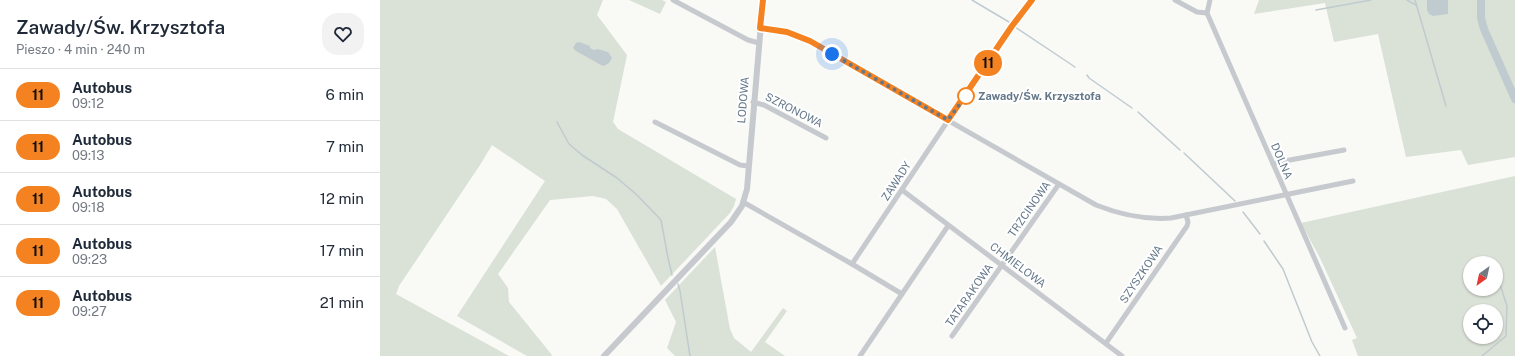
<!DOCTYPE html>
<html lang="pl">
<meta charset="utf-8">
<style>
body{margin:0;font-family:"Public Sans",sans-serif;background:#f2f2f3;color:#1f2937;height:100vh;display:flex;flex-direction:column;font-size:15px;white-space:nowrap}
*{box-sizing:border-box;margin:0}
p{font-size:13px;color:#747a83}
.icon{flex:none;width:22px;height:22px;fill:none;stroke:currentColor;stroke-width:2;stroke-linecap:round;stroke-linejoin:round}
.map{position:relative;flex:1;overflow:hidden}
.details{display:flex;flex-direction:column;background:#fff;width:380px}
.details>*{flex:none}
.badge{padding:0 8px;border-radius:13px;font-size:14px;line-height:26px}
.needle{width:26px;rotate:213deg}
.buttons{position:absolute;left:1083px;top:256px;display:grid;gap:8px}
.buttons a{display:grid;place-items:center;width:40px;height:40px;border-radius:50%;background:#fff;box-shadow:0 1px 3px #0004;font-size:20px}
.you{position:absolute;width:20px;height:20px;margin:-10px;border:3px solid #fff;border-radius:50%;background:#1a73e8;box-shadow:0 0 0 6px #1a73e833}
.map>.badge{position:absolute;translate:-50% -50%;box-shadow:0 0 0 2px #fff}
.round{display:grid;place-items:center;flex:none;width:42px;height:42px;border-radius:16px;background:#f2f2f3}
.head{display:flex;align-items:center;justify-content:space-between;height:68px;padding:0 16px}
h1{font-size:19px;font-weight:600;line-height:30px}
ul{padding:0;list-style:none}
li{display:flex;align-items:center;gap:12px;height:52px;padding:0 16px;border-top:1px solid #e0e1e3}
li div{flex:1}
li b{display:block;font-size:15px}
li em{font-style:normal}
li .badge{min-width:44px;font-weight:700;text-align:center}
main{display:flex;flex:1;min-height:0}
.map>svg:first-child{display:block}
.green{fill:#dae1d7;fill-rule:evenodd}
.water{fill:#c0cbd0}
.lines{fill:none;stroke-linecap:round;stroke-linejoin:round}
.stream{stroke:#c0cbd0;stroke-width:1.5}
.river{stroke:#c0cbd0;stroke-width:8}
.minor{stroke:#c6cace;stroke-width:5}
.tertiary{stroke:#c6cace;stroke-width:6}
.line-casing{stroke:#fff;stroke-width:9}
.line{stroke:#f58220;stroke-width:6}
.walk{stroke:#657889;stroke-width:4;stroke-dasharray:0 7.2}
.stop-dot{fill:#fff;stroke:#f58220;stroke-width:2}
.labels{text-anchor:middle;stroke-width:4;stroke-linejoin:round;paint-order:stroke}
.stop-label{font-size:11px;font-weight:bold;fill:#657889;stroke:#fff;text-anchor:start}
.street-label{font-size:11px;fill:#657889;stroke:#fff}
</style>
<main>
<section class="details">
<div class="head"><div><h1>Zawady/Św. Krzysztofa</h1><p>Pieszo · 4 min · 240 m</p></div><a class="round"><svg class="icon" aria-label="heart" viewBox="0 0 24 24"><path d="M12 20l-8-8c-3-5 5-10 8-4 3-6 11-1 8 4z"/></svg></a></div>
<ul>
<li><span class="badge" style="background:#f58220;color:#111">11</span><div><b>Autobus</b><p>09:12</p></div><em>6 min</em></li>
<li><span class="badge" style="background:#f58220;color:#111">11</span><div><b>Autobus</b><p>09:13</p></div><em>7 min</em></li>
<li><span class="badge" style="background:#f58220;color:#111">11</span><div><b>Autobus</b><p>09:18</p></div><em>12 min</em></li>
<li><span class="badge" style="background:#f58220;color:#111">11</span><div><b>Autobus</b><p>09:23</p></div><em>17 min</em></li>
<li><span class="badge" style="background:#f58220;color:#111">11</span><div><b>Autobus</b><p>09:27</p></div><em>21 min</em></li>
</ul>
</section>
<div class="map">
<svg width="1135" height="356" viewBox="0 0 1135 356">
<rect width="100%" height="100%" fill="#f9f9f6"/>
<g class="green">
<path d="M0,0H223L217,15L247,55L233,122L238,129L356,199L354,206L350,213L281,286L237,209L226,199L213,196L170,200L118,274L128,288L129,302L172,355L171,356H147L77,316L165,181L112,145L100,165L19,286L16,294L129,356H0Z"/>
<path d="M249,0H282L286,2L280,14Z"/>
<path d="M879,0H1135V157L1088,165L1081,150L1026,157L998,34L954,42L945,3L874,14Z"/>
<path d="M1135,176V356H978L972,340L977,338L940,258L921,223ZM1090,263H1116V289H1090ZM1090,311H1116V337H1090Z"/>
<path d="M335,247L350,329L354,338L371,352L403,308L407,311L385,342L405,356H295L287,348L296,322L285,300Z"/>
</g>
<g class="water">
<path d="M1047,0H1068V14L1053,16L1049,14L1047,10Z"/>
<path d="M199,42L210,46V48L214,50L218,49L228,52L232,58L229,63L224,66L221,65L196,51L193,48L196,43Z"/>
</g>
<g class="lines">
<g class="stream">
<path d="M592,0L629,22"/>
<path d="M1027,0L1036,5"/>
<path d="M1035,0L1066,106"/>
<path d="M936,10L991,0"/>
<path d="M635,27L695,67"/>
<path d="M707,75L709,78L752,108"/>
<path d="M758,112L800,150"/>
<path d="M177,122L189,144L202,155L237,178L257,195L281,220L288,258L292,275"/>
<path d="M804,153L855,201"/>
<path d="M863,212L880,234"/>
<path d="M884,241L903,269L932,342L940,356"/>
<path d="M1112,259L1113,263"/>
<path d="M298,284L300,291L310,356"/>
<path d="M1102,356L1126,336L1127,306L1116,272"/>
</g>
<path class="river" d="M1101,0V18L1104,29L1135,99"/>
<g class="minor">
<path d="M293,0L368,40L379,43"/>
<path d="M795,0L817,12L827,13"/>
<path d="M830,0L827,13L965,328"/>
<path d="M380,28L407,32L429,41L716,205C741,215 764,220 791,218L973,181"/>
<path d="M373,102L384,105L446,138"/>
<path d="M275,122L360,165L368,166"/>
<path d="M893,164L899,162L964,150"/>
<path d="M522,190L742,356"/>
<path d="M363,202L472,264"/>
<path d="M522,294L568,226"/>
<path d="M572,336L679,184"/>
<path d="M726,343L807,226L808,222L806,215"/>
<path d="M480,356L522,294L472,264L565,125L632,26L652,0"/>
</g>
<path class="tertiary" d="M224,356L351,222L362,206L367,189L383,0"/>
</g>
<g class="lines">
<defs>
<path id="line" d="M383,0L380,28L407,32L430,41L568,120L632,26L652,0"/>
</defs>
<use href="#line" class="line-casing"/>
<use href="#line" class="line"/>
<path class="walk" d="M452,54L568,120L586,96"/>
</g>
<circle class="stop-dot" cx="586" cy="96" r="8"/>
<g class="labels">
<g class="stop-label">
<text x="598" y="100">Zawady/Św. Krzysztofa</text>
</g>
<g class="street-label">
<text transform="translate(363 100) rotate(-85)" y="4">LODOWA</text>
<text transform="translate(414 110) rotate(27)" y="4">SZRONOWA</text>
<text transform="translate(902 161) rotate(67)" y="4">DOLNA</text>
<text transform="translate(516 181) rotate(-57)" y="4">ZAWADY</text>
<text transform="translate(649 209) rotate(-55)" y="4">TRZCINOWA</text>
<text transform="translate(638 265) rotate(37)" y="4">CHMIELOWA</text>
<text transform="translate(761 274) rotate(-56)" y="4">SZYSZKOWA</text>
<text transform="translate(589 295) rotate(-55)" y="4">TATARAKOWA</text>
</g>
</g>
</svg>
<div class="buttons">
<a><svg class="needle" viewBox="-14 -14 28 28"><path d="M0-13l5 13h-10z" fill="#e53935"/><path d="M0 13l5-13h-10z" fill="#747a83"/></svg></a>
<a><svg class="icon" aria-label="locate" viewBox="0 0 24 24"><circle cx="12" cy="12" r="6"/><path d="M12 2v4M12 18v4M2 12h4M18 12h4"/></svg></a>
</div>
<div class="you" style="left:452px;top:54px"></div>
<b class="badge" style="left:608px;top:63px;background:#f58220;color:#111">11</b>
</div>
</main>
